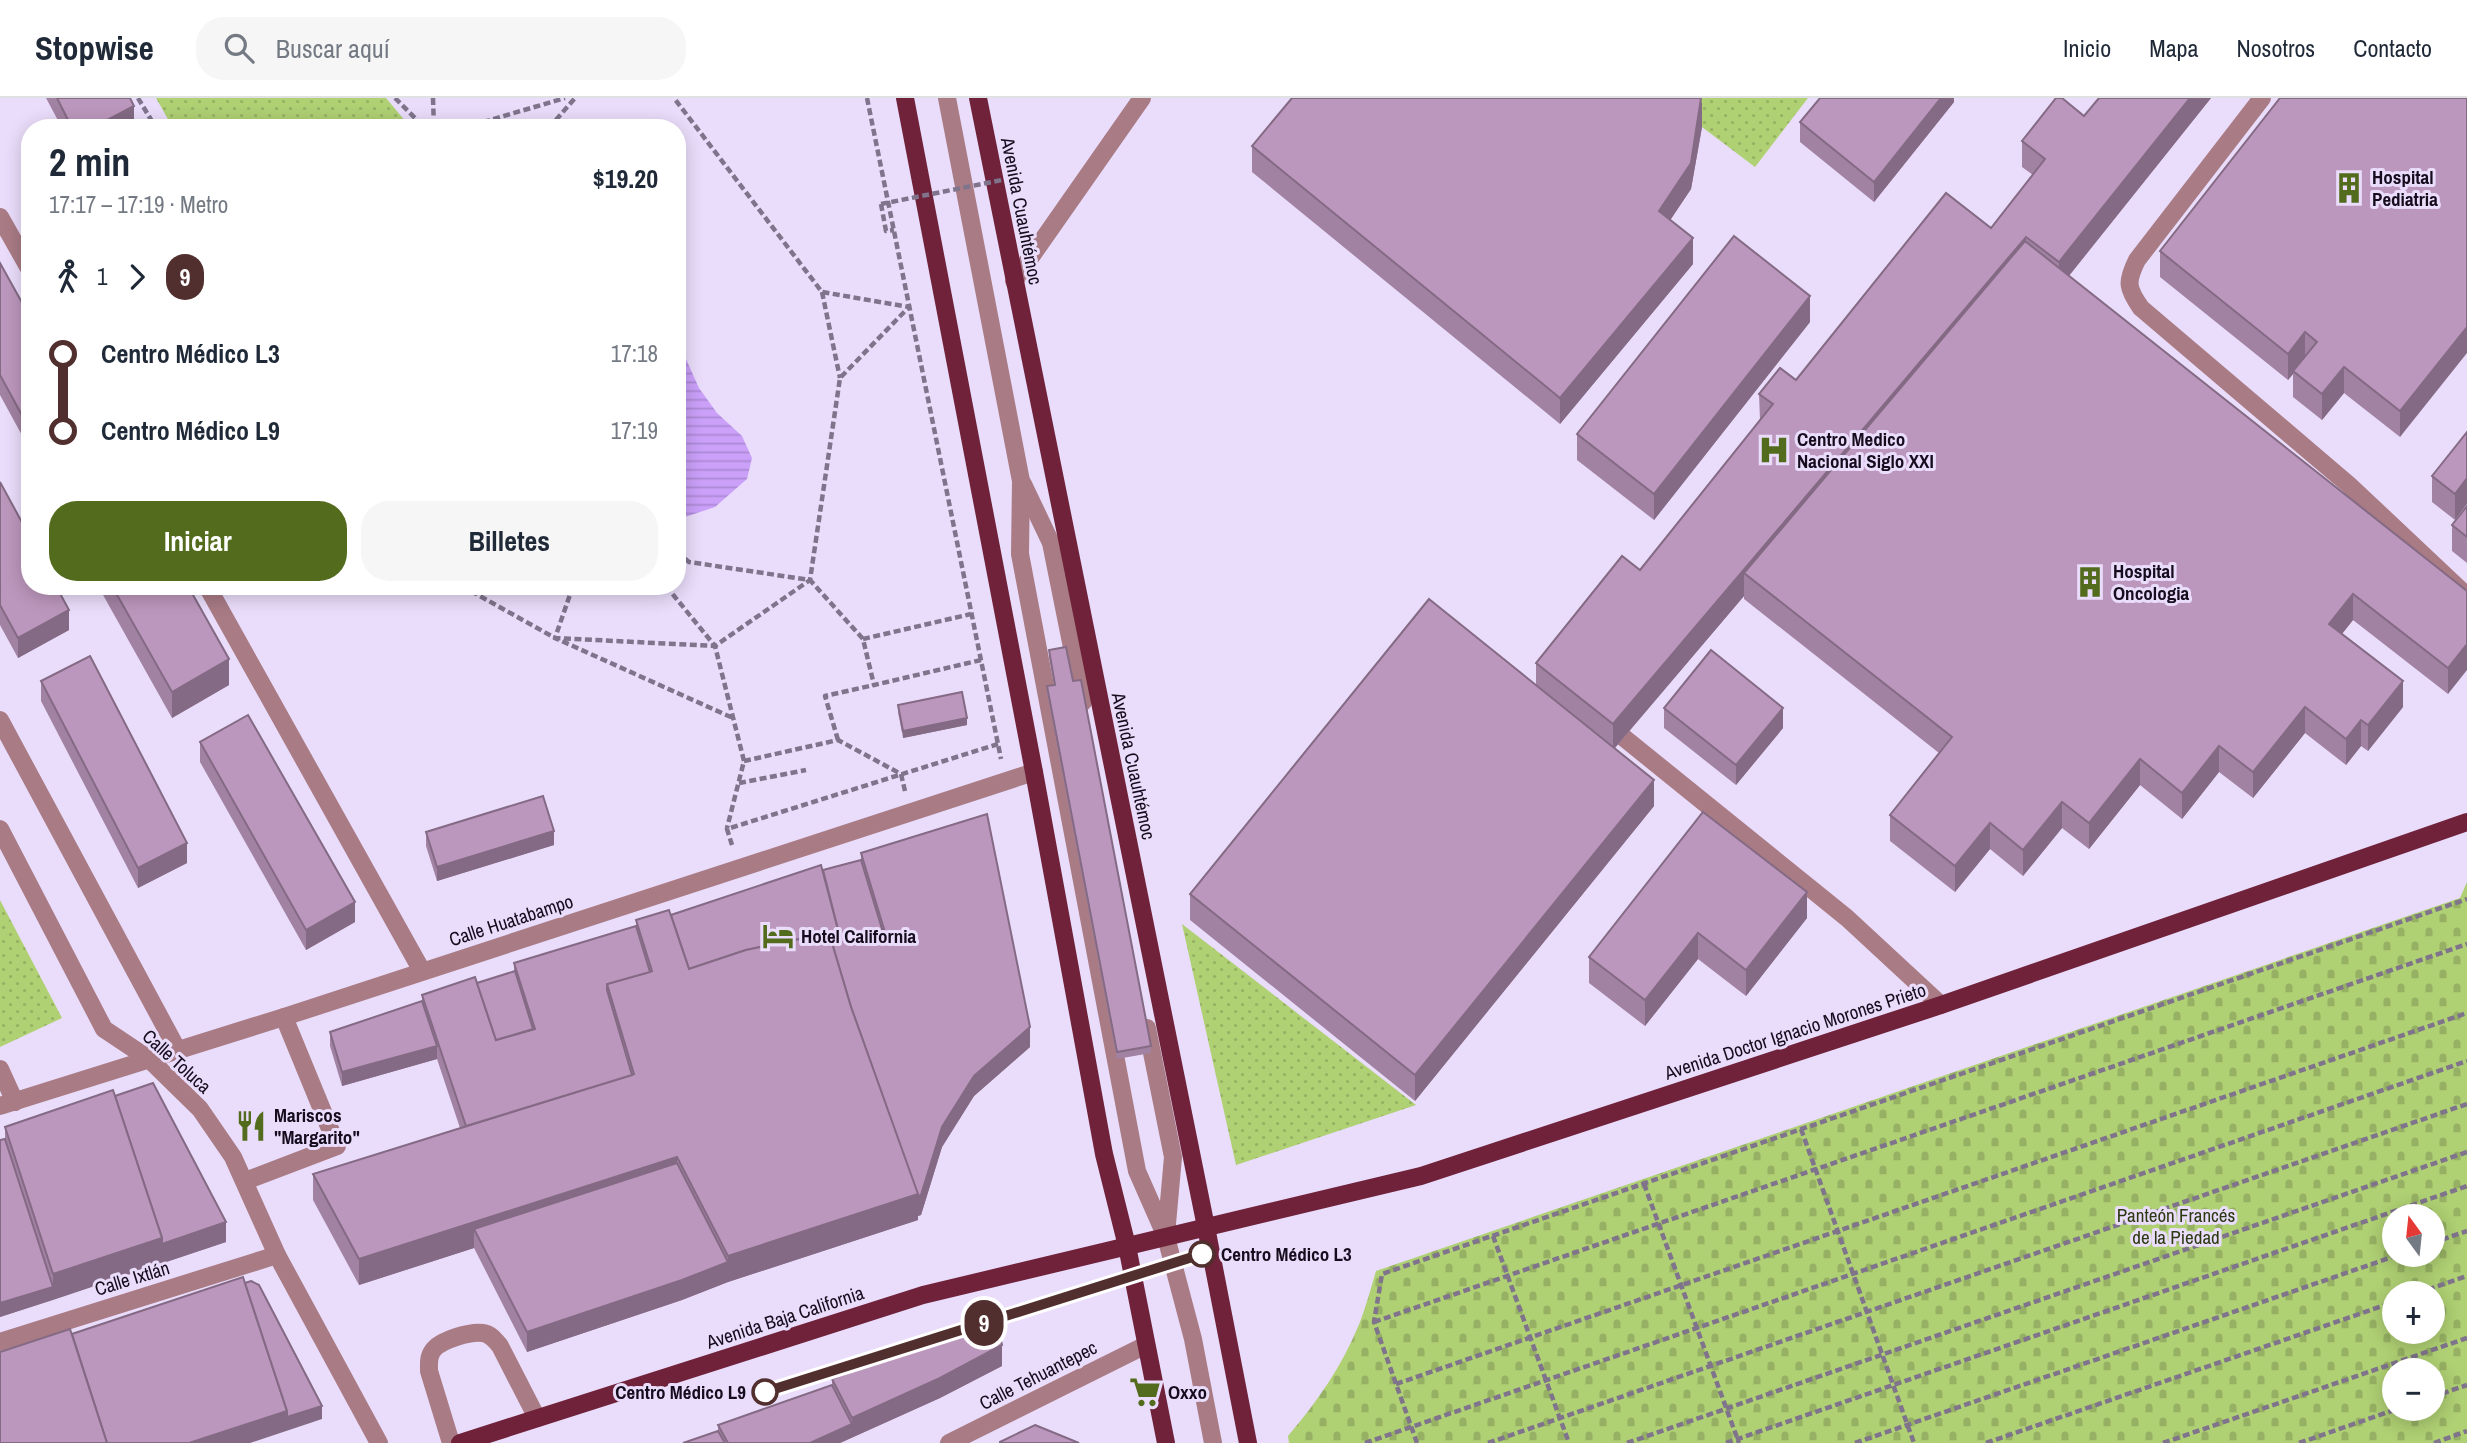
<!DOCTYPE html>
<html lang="es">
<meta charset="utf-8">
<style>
body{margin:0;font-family:"Archivo Narrow",sans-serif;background:#f6f6f7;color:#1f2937;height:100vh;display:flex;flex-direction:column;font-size:26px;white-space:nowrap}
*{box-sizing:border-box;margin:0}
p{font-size:23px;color:#747a83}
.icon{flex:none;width:38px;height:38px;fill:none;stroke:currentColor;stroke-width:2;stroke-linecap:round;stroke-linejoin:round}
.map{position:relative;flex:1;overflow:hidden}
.details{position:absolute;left:21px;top:21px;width:665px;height:476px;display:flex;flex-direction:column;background:#fff;border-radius:28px;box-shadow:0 4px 18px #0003}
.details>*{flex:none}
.badge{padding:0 14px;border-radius:23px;font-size:24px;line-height:46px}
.needle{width:46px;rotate:345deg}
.fabs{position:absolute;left:2382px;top:1106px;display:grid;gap:14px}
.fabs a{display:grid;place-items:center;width:63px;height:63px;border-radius:50%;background:#fff;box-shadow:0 4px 18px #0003;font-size:35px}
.map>.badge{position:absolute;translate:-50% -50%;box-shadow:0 0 0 4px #fff}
.legs{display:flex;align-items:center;gap:10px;height:77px;padding:0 28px;font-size:23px}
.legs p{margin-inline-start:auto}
.head{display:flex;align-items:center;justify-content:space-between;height:119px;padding:0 28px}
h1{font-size:38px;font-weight:800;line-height:52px}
.primary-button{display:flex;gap:14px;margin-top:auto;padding:14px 28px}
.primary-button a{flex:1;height:80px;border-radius:28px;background:#536b1c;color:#fff;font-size:28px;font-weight:800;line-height:80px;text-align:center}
.primary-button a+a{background:#f6f6f7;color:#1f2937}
ul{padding:0 28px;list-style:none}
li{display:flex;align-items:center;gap:24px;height:77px;font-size:26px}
li i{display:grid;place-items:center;width:10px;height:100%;margin:0 9px;background:currentColor}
li i::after{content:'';width:18px;height:18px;margin:-9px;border:5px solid;border-radius:50%;background:#fff}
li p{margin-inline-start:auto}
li:first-child i{background:linear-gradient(#0000 50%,currentColor 0)}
li:last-child i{background:linear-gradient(currentColor 50%,#0000 0)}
header{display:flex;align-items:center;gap:42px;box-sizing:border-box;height:98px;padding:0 35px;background:#fff;border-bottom:2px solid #e0e1e3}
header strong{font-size:33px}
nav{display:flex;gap:38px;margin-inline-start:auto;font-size:24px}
.search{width:490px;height:63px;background:#f6f6f7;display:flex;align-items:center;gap:18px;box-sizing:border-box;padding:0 24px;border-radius:28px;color:#747a83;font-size:26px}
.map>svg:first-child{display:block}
.cemetery{fill:url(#cemetery-stones);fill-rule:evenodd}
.park{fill:url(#park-dots)}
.water{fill:url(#water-rules)}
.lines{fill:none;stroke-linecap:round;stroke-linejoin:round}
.path{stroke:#7f748c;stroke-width:4.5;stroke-dasharray:7 3.5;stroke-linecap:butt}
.minor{stroke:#a97b85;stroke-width:18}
.major{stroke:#6f223a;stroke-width:18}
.path-bridge{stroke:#7f748c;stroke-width:4.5;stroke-dasharray:7 3.5;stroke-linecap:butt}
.wall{fill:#a282a3}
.shaded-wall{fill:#846a84}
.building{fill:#bc97bd;stroke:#846a84;stroke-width:2}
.line-1-casing{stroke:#fff;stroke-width:16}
.line-1{stroke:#512f2e;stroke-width:10}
.stop-1-dot{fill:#fff;stroke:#512f2e;stroke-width:3.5}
.labels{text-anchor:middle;stroke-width:6;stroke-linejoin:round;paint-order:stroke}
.poi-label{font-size:19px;font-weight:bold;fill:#150d1e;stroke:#eaddfb;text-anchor:start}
.street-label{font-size:19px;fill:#150d1e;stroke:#eaddfb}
.park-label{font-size:19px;fill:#2b3810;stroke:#eaddfb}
.stop-label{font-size:19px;font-weight:bold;fill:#150d1e;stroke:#eaddfb;text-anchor:start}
</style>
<header>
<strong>Stopwise</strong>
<div class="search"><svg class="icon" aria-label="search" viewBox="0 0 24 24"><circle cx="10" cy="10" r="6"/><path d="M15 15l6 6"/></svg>Buscar aquí</div>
<nav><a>Inicio</a><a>Mapa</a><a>Nosotros</a><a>Contacto</a></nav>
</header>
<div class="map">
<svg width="2467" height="1345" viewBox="0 0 2467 1345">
<defs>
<pattern id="cemetery-stones" width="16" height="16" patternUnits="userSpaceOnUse" patternTransform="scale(1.75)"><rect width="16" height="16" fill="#afd073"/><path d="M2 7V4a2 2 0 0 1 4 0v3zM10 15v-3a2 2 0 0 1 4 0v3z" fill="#96b163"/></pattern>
<pattern id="park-dots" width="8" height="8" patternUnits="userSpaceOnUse" patternTransform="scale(1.75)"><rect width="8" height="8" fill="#afd073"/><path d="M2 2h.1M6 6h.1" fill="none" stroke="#96b163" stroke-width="1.8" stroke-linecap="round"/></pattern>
<pattern id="water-rules" width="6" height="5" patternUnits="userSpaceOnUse" patternTransform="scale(1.75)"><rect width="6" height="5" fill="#caa0f9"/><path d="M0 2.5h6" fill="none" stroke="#ad89d5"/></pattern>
</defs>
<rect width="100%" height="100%" fill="#eaddfb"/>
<path class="cemetery" d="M2467,784V1345H1289L1288,1338C1317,1304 1343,1267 1360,1224C1366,1208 1371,1190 1376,1173L2460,800ZM2394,1118H2432V1157H2394ZM2394,1195H2432V1234H2394ZM2394,1272H2432V1311H2394Z"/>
<g class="park">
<path d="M156,0H386L411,30H173Z"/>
<path d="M1697,0H1808L1755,69L1702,29Z"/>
<path d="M0,802L62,920L0,949Z"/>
<path d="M1182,826L1416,1007L1236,1067Z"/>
</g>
<path class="water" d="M677,241L699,290L717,315L742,338L752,360L747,381L715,409L682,420L677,418Z"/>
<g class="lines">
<g class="path">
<path d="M138,0L156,30"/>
<path d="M395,0L425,30"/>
<path d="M433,0L434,30"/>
<path d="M867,0L1001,661"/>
<path d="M463,30L565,0"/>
<path d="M549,30L575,0"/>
<path d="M881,106L886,133L894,132"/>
<path d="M822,194L840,280"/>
<path d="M677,454L689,464L810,482L863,541L874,587L981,562"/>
<path d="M462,488L555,540L715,548L810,482L840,280L909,209L822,194L674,0"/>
<path d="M573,488L555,540L733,620"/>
<path d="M666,488L715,548L744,663L727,730"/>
<path d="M863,541L971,516"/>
<path d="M838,642L825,598L874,587"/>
<path d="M744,663L838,642L901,676L905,693"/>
<path d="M739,685L806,672"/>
<path d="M732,747L727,731L998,646"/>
<path d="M1801,1031L1914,1345"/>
<path d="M1644,1086L1739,1345"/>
<path d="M1493,1138L1569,1345"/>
<path d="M2432,1145L2467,1133"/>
<path d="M2418,1195L2467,1178"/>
<path d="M1374,1224L2467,846"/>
<path d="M1396,1286L2467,915"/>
<path d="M2432,1299L2467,1287"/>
<path d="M1365,1345L2467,963"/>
<path d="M1417,1345L1374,1224L1382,1176L2467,801"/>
<path d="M1488,1345L2467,1006"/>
<path d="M1627,1345L2467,1054"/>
<path d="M1726,1345L2467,1088"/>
<path d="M1855,1345L2398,1157"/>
<path d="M1986,1345L2394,1204"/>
<path d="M2163,1345L2467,1240"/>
<path d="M2299,1345L2397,1311"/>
<path d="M2434,1345L2467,1333"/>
</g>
<g class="minor">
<path d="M947,0L1021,383L1020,456L1137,1073L1166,1139L1193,1241L1213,1345"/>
<path d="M2262,0L2137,162C2126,184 2127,190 2141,210L2349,387L2467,498"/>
<path d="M0,119L30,172"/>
<path d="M1014,183L1142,0"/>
<path d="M1023,386L1051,445L1083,604"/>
<path d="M207,488L422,873"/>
<path d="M0,622L177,951"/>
<path d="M1623,639L1847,820L1941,907"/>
<path d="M0,731L104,931L149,961L200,1011L233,1059L277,1157L379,1345"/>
<path d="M1147,930L1173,1059L1166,1137"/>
<path d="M0,971L15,1004"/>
<path d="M0,1008L284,919L1034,674"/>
<path d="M245,1083L337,1048L284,919"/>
<path d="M0,1244L277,1157"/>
<path d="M451,1345L429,1273C429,1265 428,1258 434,1251C442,1242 470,1233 483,1235C491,1236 495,1242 500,1248L537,1320"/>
<path d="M949,1345L1146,1247"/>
</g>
<g class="major">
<path d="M905,0L1034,674L1104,1056L1127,1148L1166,1345"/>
<path d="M978,0L1206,1129L1248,1345"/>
<path d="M460,1345L923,1197L1421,1078L1941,907L2467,724"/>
</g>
<path class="path-bridge" d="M881,106L1002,82"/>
</g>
<g class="wall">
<path d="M46,0H130L134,28L130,30H62Z"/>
<path d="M1954,0V4L1874,104L1800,44V24Z"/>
<path d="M2099,0H2211L2069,178L2467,493L2448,596L2353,522L2342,536L2403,609L2368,653L2361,648L2346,667L2305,635L2253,700L2219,674L2182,721L2140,687L2089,751L2062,730L2023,778L1990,751L1955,794L1890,743V717L1939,655L1744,501V498L1615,650L1654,708L1415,1003L1190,822V796L1536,587V565L1640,472L1760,322L1759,296L1796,282L1991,130L2033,77L2022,69V43L2084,18Z"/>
<path d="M2467,0L2400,339L2344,295L2322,322L2293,299V276L2288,282L2160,179V153Z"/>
<path d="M1702,29L1691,91L1670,122L1693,166L1560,326L1252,74V48Z"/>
<path d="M0,165L30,219V352L0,297Z"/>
<path d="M1810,224L1654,422L1577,362V336Z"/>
<path d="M2467,334L2455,422L2432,404V378Z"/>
<path d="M0,384L69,532L18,560L0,527Z"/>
<path d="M2467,408V465L2452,453V427Z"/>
<path d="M98,488H188L229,587L172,620Z"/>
<path d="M1049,552L1073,583L1151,948V955L1117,961L1047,595V588L1054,587L1049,559Z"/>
<path d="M41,583L187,765L138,790L41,603Z"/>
<path d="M898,607L967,627L903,640L898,614Z"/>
<path d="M1664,610L1783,630L1736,687L1664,630Z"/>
<path d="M200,644L355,824L306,852L200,664Z"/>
<path d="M1703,714L1807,820L1746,898L1698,861L1645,928L1589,885V859Z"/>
<path d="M426,734L554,747L437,783L426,748Z"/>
<path d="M861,755L1030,949L974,998L942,1049L921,1117L918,1118V1122L728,1184L682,1202L527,1254L474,1150L359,1187L313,1102V1076L460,1030L437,961L342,988L330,948V934L422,903V897L477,885L514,873V865L636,828V822L671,817L861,762Z"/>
<path d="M115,998L226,1144L0,1219V1042L5,1041V1029Z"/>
<path d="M853,1263L1002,1268L940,1300L840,1345H683L718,1333V1327L832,1287V1281L853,1273Z"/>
</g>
<g class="shaded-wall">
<path d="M1941,0H1954V4L1874,104V84Z"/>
<path d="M2190,0H2211L2059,190V164Z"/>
<path d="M1702,3V29L1691,91L1659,139V113Z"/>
<path d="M134,8V28L130,30H92Z"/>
<path d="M2026,139V165L1744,475V498L1613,652V626Z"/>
<path d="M1693,140V166L1560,326V300Z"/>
<path d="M1810,198V224L1654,422V396Z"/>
<path d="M2467,229V255L2400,339V313Z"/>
<path d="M2305,234V260L2293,273V276L2288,282V256Z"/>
<path d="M2344,269V295L2322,322V296Z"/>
<path d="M2467,380V406L2455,422V396Z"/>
<path d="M2353,496V522L2329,552V526Z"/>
<path d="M69,512V532L18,560V540Z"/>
<path d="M2467,546V572L2448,596V570Z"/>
<path d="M229,561V587L172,620V594Z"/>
<path d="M2403,583V609L2368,653V627Z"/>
<path d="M2305,609V635L2253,700V674Z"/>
<path d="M1783,610V630L1736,687V667Z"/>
<path d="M967,620V627L903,640V633Z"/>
<path d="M2361,622V648L2346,667V641Z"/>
<path d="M2219,648V674L2182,721V695Z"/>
<path d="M2140,661V687L2089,751V725Z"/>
<path d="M1654,682V708L1415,1003V977Z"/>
<path d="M2062,704V730L2023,778V752Z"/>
<path d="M1990,725V751L1955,794V768Z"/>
<path d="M554,733V747L437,783V769Z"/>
<path d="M187,745V765L138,790V770Z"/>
<path d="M1807,794V820L1746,898V872Z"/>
<path d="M355,804V824L306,852V832Z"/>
<path d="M1698,835V861L1645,928V902Z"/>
<path d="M1030,929V949L974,998L942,1049L921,1117L918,1118V1122L728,1184L682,1202L527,1254V1234L728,1164V1158L942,1029L974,978Z"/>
<path d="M437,948V961L342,988V974Z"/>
<path d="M677,1059V1085L474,1131V1150L359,1187V1161Z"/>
<path d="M226,1124V1144L53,1202V1176L162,1140Z"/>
<path d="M53,1189V1202L0,1219V1205Z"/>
<path d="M1002,1247V1268L940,1300L840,1345H810L852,1326V1320Z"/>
<path d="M322,1308V1321L250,1345H189L287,1313Z"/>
</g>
<g class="building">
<path d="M57,0H130L134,8L92,30H72Z"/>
<path d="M1292,0H1701L1691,65L1659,113L1693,140L1560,300L1252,48Z"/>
<path d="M1820,0H1941L1874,84L1800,24Z"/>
<path d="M2056,0H2062L2084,18L2099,0H2190L2059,164L2026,139L1613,626L1536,565L1622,458L1640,472L1773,306L1759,296L1780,270L1796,282L1946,95L1991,130L2045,61L2022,43Z"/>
<path d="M2280,0H2467V229L2400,313L2344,269L2322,296L2293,273L2317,244L2305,234L2288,256L2160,153Z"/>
<path d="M1734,138L1810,198L1654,396L1577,336Z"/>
<path d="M2025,143L2467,493V546L2448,570L2353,496L2329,526L2403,583L2368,627L2361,622L2346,641L2305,609L2253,674L2219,648L2182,695L2140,661L2089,725L2062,704L2023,752L1990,725L1955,768L1890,717L1952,639L1744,475Z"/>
<path d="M0,165L30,219V332L0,277Z"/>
<path d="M2467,334V380L2455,396L2432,378Z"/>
<path d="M0,384L30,439V488H56L69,512L18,540L0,507Z"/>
<path d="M2467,408V439L2452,427Z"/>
<path d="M112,488H188L229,561L172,594Z"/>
<path d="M1429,501L1654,682L1415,977L1190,796Z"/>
<path d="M1066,549L1073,583L1081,582L1151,948L1117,954L1047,588L1055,587L1049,552Z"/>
<path d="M1711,552L1783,610L1736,667L1664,610Z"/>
<path d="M90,558L187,745L138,770L41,583Z"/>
<path d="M962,594L967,620L903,633L898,607Z"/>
<path d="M248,617L355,804L306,832L200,644Z"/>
<path d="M543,698L554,733L437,769L426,734Z"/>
<path d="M1703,714L1807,794L1746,872L1698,835L1645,902L1589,859Z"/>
<path d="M987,716L1030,929L974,978L942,1029L921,1097L918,1098L851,909L829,835L746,852L689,871L671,817L821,767L840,839L884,831L861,755Z"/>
<path d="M861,762L882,831L840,839L823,772Z"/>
<path d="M669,812L689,871L746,852L829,835L851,909L918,1096L728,1158L677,1059L359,1161L313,1076L634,976L607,886L652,873L636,822Z"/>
<path d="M636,828L650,874L607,886V892L632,977L466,1028L422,897L475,879L496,942L535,931L514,865Z"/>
<path d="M515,873L533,931L496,942L477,885Z"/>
<path d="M422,903L437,948L342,974L330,934Z"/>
<path d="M153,985L226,1124L162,1146V1140L115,998Z"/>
<path d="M113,992L162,1140L53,1176L5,1029Z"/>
<path d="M5,1041L53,1189L0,1205V1042Z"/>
<path d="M677,1065L728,1164L682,1182L527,1234L474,1131Z"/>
<path d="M243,1179L287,1313L189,1345H107L72,1236Z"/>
<path d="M251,1183L259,1187L322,1308L287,1319V1313L245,1185Z"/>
<path d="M996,1222L1002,1247L940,1280L852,1320L832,1281L855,1272L853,1263Z"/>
<path d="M70,1231L107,1345H0V1254Z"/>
<path d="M832,1287L852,1326L810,1345H728L718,1327Z"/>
<path d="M1035,1327L1079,1345H1000V1344Z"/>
<path d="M718,1333L725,1345H683Z"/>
</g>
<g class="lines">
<defs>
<path id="line-1" d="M765,1294L1202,1156"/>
</defs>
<use href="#line-1" class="line-1-casing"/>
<use href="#line-1" class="line-1"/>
</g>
<defs>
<symbol id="building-bare" viewBox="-9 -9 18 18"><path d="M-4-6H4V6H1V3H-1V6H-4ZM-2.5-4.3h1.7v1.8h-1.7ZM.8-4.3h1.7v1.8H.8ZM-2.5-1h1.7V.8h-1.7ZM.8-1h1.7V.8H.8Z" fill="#536b1c" stroke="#eaddfb" stroke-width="2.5" paint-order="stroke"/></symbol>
<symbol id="hospital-bare" viewBox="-9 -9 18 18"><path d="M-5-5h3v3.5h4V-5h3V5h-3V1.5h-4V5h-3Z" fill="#536b1c" stroke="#eaddfb" stroke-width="2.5" paint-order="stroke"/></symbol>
<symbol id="hotel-bare" viewBox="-9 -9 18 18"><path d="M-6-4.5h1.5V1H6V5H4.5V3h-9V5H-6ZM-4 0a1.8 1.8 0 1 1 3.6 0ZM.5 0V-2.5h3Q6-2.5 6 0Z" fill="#536b1c" stroke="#eaddfb" stroke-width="2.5" paint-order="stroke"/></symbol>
<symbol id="restaurant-bare" viewBox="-9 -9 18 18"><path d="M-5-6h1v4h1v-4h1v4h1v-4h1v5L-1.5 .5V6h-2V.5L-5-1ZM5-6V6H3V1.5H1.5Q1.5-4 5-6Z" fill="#536b1c" stroke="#eaddfb" stroke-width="2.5" paint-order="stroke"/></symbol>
<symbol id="supermarket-bare" viewBox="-9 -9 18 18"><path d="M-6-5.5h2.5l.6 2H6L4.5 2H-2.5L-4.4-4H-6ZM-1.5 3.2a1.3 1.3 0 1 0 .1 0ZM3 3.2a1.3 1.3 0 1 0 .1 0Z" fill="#536b1c" stroke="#eaddfb" stroke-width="2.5" paint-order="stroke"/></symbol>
</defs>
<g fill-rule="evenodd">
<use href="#building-bare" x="2327" y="68" width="44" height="44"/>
<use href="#hospital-bare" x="1752" y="330" width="44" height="44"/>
<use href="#building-bare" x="2068" y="462" width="44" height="44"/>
<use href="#hotel-bare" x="756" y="816" width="44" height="44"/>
<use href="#restaurant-bare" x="229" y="1006" width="44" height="44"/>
<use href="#supermarket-bare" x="1123" y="1272" width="44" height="44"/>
</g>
<g class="stop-1-dot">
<circle cx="1202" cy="1156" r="12"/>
<circle cx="765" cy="1294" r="12"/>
</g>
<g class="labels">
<g class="poi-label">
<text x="2372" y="86">Hospital<tspan x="2372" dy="22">Pediatria</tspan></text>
<text x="1797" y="348">Centro Medico<tspan x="1797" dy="22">Nacional Siglo XXI</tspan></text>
<text x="2113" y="480">Hospital<tspan x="2113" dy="22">Oncologia</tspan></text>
<text x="801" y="845">Hotel California</text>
<text x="274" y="1024">Mariscos<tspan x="274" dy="22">"Margarito"</tspan></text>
<text x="1168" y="1301">Oxxo</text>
</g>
<g class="street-label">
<text transform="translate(1022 113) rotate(79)" y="7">Avenida Cuauhtémoc</text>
<text transform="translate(1134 668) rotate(78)" y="7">Avenida Cuauhtémoc</text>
<text transform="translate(511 822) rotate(-18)" y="7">Calle Huatabampo</text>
<text transform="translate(1795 933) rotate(-18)" y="7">Avenida Doctor Ignacio Morones Prieto</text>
<text transform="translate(177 963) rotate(42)" y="7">Calle Toluca</text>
<text transform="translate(132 1180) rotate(-17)" y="7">Calle Ixtlán</text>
<text transform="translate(785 1219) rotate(-18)" y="7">Avenida Baja California</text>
<text transform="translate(1038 1277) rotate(-27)" y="7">Calle Tehuantepec</text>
</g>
<g class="park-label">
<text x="2176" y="1124">Panteón Francés<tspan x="2176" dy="22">de la Piedad</tspan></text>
</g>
<g class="stop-label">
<text x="1221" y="1163">Centro Médico L3</text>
<text x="746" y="1301" text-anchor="end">Centro Médico L9</text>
</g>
</g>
</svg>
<div class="fabs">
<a><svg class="needle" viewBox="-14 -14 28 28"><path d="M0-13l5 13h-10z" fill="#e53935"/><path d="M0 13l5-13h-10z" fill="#747a83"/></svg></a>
<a>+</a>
<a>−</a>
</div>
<b class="badge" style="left:984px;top:1225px;background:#512f2e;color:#fff">9</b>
<section class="details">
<div class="head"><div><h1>2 min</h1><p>17:17 – 17:19 · Metro</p></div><b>$19.20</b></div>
<div class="legs"><svg class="icon" aria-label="walk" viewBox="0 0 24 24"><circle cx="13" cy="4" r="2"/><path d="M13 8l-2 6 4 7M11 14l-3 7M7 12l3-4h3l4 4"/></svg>1<svg class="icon" aria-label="forward" viewBox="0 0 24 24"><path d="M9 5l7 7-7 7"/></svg><b class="badge" style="background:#512f2e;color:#fff">9</b></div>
<ul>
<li><i style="color:#512f2e"></i><b>Centro Médico L3</b><p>17:18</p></li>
<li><i style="color:#512f2e"></i><b>Centro Médico L9</b><p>17:19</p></li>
</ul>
<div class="primary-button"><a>Iniciar</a><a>Billetes</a></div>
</section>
</div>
